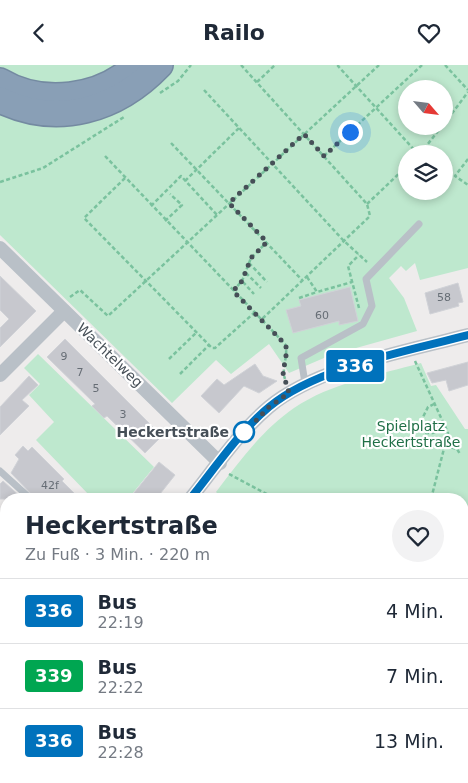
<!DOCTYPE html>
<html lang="de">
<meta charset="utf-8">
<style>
body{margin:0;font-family:"DejaVu Sans",sans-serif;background:#f2f2f3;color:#1f2937;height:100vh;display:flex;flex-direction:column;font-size:19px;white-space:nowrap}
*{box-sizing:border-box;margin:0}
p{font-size:16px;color:#747a83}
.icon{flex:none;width:28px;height:28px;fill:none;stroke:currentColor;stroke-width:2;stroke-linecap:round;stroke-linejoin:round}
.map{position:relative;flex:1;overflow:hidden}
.sheet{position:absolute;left:0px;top:428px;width:469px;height:291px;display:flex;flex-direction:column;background:#fff;border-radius:20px 20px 0 0;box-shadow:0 2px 8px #0003}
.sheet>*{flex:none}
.badge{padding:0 10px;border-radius:4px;font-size:18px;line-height:32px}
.needle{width:32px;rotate:118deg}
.buttons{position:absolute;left:398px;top:15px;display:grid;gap:10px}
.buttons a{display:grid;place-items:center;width:55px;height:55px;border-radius:50%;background:#fff;box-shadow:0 2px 8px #0003;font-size:25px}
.you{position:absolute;width:25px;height:25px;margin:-12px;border:4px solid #fff;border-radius:50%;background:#1a73e8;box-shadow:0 0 0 8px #1a73e833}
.map>.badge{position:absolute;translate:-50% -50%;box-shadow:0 0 0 2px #fff}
.round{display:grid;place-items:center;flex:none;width:52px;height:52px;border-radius:26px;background:#f2f2f3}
.overview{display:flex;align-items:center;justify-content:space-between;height:85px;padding:0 25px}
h1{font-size:24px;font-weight:700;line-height:38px}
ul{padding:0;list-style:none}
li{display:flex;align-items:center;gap:15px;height:65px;padding:0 25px;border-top:1px solid #e0e1e3}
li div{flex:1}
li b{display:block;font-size:19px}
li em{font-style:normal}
li .badge{min-width:55px;font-weight:700;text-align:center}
header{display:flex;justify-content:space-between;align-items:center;height:65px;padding:0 25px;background:#fff;font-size:22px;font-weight:700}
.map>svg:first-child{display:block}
.green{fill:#bee8ce;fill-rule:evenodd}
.building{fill:#c7c8ce;stroke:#d0d2d7}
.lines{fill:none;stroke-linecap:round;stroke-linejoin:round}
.highway-casing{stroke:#748aa1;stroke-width:28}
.path{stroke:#7ac29e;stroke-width:2.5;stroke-dasharray:4 2.5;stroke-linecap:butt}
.lane{stroke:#b9c0c7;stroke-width:7}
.street{stroke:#b9c0c7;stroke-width:14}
.highway{stroke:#899fb6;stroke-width:25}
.line-casing{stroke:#fff;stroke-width:11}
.line{stroke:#0072bc;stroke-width:8}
.walk{stroke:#464f57;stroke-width:5;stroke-dasharray:0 9}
.stop-dot{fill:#fff;stroke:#0072bc;stroke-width:2.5}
.labels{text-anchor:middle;stroke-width:4.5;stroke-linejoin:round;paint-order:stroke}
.number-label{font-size:11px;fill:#666d75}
.street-label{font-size:14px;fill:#464f57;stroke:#fff}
.park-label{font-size:14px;fill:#206f47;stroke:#fff}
.stop-label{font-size:14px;font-weight:bold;fill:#464f57;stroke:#fff;text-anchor:end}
</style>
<header><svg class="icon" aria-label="back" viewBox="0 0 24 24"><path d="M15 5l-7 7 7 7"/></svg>Railo<svg class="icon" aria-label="heart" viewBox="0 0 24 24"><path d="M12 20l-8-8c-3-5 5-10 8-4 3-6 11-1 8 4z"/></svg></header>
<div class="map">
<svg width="468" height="718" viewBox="0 0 468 718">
<rect width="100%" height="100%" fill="#eeecec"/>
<g class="green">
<path d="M0,0H125L64,24L0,9Z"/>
<path d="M170,0H468V203L420,215L415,198L406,206L401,201L389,213L404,233L417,266L331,290L289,308L269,279L231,309L216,295L172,338L0,170V44ZM406,24H444V61H406ZM406,89H444V126H406Z"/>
<path d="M38,289L154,402L128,434H89L91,432L36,375L54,357L29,330L40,319L24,303Z"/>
<path d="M421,298L431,321L436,320L465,364H468V691L462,688V434H223L216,427C239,397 262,365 294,343C331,318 378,310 421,298Z"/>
<path d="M0,457L4,461L6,458V532L0,526Z"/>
<path d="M57,713L250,712L252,718H50Z"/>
</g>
<g class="building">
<path d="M0,211L36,246L0,282V263L9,254L0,245Z"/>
<path d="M458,218L463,237L458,238L459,241L430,249L425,228Z"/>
<path d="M350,222L358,256L339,260V256L293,268L286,245L301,241L299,235Z"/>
<path d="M65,274L162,371L145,388L107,351L104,353L92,341L95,339L47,292Z"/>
<path d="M468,297V320L449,326L446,315L432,318L427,308Z"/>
<path d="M255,299L263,311L277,316L259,328L244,321L219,348L201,331L217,314L224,320Z"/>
<path d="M29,311L38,320L22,335L29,341L0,370V342Z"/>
<path d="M23,381L28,386L32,382L64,414L62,416L80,434H36L11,408L19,394L15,390Z"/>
<path d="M159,397L175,410L156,434H129Z"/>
<path d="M3,416L23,434H0V419Z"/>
</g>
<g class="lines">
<defs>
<g id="highway">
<path d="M0,16C42,41 100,34 136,0"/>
<path d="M0,35C58,63 117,45 160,0"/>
</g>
</defs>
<use href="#highway" class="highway-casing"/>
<g class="path">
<path d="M241,0L367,139L370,151L261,255"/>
<path d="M339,0L338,1L418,89"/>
<path d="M445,0L468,25"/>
<path d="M257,17L275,0"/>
<path d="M204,25L343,175L367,197"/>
<path d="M160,28L178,16L191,0"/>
<path d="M444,59L468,27"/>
<path d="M171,78L303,216"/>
<path d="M420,89L442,61"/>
<path d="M105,91L285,279C289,291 281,302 285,314"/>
<path d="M324,91L422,0"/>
<path d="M468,94L455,111L468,120"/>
<path d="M125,113L84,153L212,283H215L254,248"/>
<path d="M185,116L239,63"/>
<path d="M0,117L43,103L124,52"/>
<path d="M367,139L406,102"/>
<path d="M151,141L181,111L217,150"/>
<path d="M165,156L182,140L170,129"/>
<path d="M249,198L267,217"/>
<path d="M246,208L261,223"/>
<path d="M307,212L317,227L352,217"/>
<path d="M243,217L254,229"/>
<path d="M233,226L242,216L251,193L267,177"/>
<path d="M70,232L80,225L108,251L379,0"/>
<path d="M299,233L317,227"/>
<path d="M359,243L348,201L359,190"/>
<path d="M169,294L197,267"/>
<path d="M415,296L448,368L431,434"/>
<path d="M180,309L209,280"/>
<path d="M434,339L428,342L418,362L423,368H433L445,362"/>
<path d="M445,381L457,384L460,389"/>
<path d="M229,409L276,434"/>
<path d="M102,712L103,718"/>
<path d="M244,712L247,718"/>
<path d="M59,718L67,712"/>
</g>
<g class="lane">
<path d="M305,318L301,293L363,259L372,241L366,214L419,159"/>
<path d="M0,406L31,434"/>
</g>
<g class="street">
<path d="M0,183L220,398"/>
<path d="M0,310L64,246"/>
<path d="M190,434C215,403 239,367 269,342C317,302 408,286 468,270"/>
<path d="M0,590L6,597"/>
<path d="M0,653L6,647"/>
<path d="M409,712L420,718"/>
</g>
<use href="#highway" class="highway"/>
</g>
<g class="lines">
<defs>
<path id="line" d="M190,434C215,403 239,367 269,342C317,302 408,286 468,270"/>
</defs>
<use href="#line" class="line-casing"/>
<use href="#line" class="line"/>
<path class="walk" d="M244,367L241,371L269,342L289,328L283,308L287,285L285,279L233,226L242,216L251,193L267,177L229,138L304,69L324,91L350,67"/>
</g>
<circle class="stop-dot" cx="244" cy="367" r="10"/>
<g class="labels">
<g class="number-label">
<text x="444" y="236">58</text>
<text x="322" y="254">60</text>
<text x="64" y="295">9</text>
<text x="80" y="311">7</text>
<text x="96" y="327">5</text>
<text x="123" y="353">3</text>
<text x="50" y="424">42f</text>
</g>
<g class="street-label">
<text transform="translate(110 290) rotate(44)" y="5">Wachtelweg</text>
</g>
<g class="park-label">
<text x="411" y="366">Spielplatz<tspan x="411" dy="16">Heckertstraße</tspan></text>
</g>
<g class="stop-label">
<text x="229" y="372">Heckertstraße</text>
</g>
</g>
</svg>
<div class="buttons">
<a><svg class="needle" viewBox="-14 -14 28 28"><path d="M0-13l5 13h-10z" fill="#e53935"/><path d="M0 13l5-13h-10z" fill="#747a83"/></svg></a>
<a><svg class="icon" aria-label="layers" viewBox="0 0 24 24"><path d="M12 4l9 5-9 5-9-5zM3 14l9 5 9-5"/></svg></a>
</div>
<div class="you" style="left:350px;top:67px"></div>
<b class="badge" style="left:355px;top:301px;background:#0072bc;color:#fff">336</b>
<section class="sheet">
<div class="overview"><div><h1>Heckertstraße</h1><p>Zu Fuß · 3 Min. · 220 m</p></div><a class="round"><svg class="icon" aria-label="heart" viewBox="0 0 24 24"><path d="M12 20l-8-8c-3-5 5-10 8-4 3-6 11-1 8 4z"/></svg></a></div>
<ul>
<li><span class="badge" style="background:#0072bc;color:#fff">336</span><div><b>Bus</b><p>22:19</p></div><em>4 Min.</em></li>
<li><span class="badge" style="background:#00a651;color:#fff">339</span><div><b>Bus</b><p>22:22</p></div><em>7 Min.</em></li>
<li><span class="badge" style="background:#0072bc;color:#fff">336</span><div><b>Bus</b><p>22:28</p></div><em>13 Min.</em></li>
</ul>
</section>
</div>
